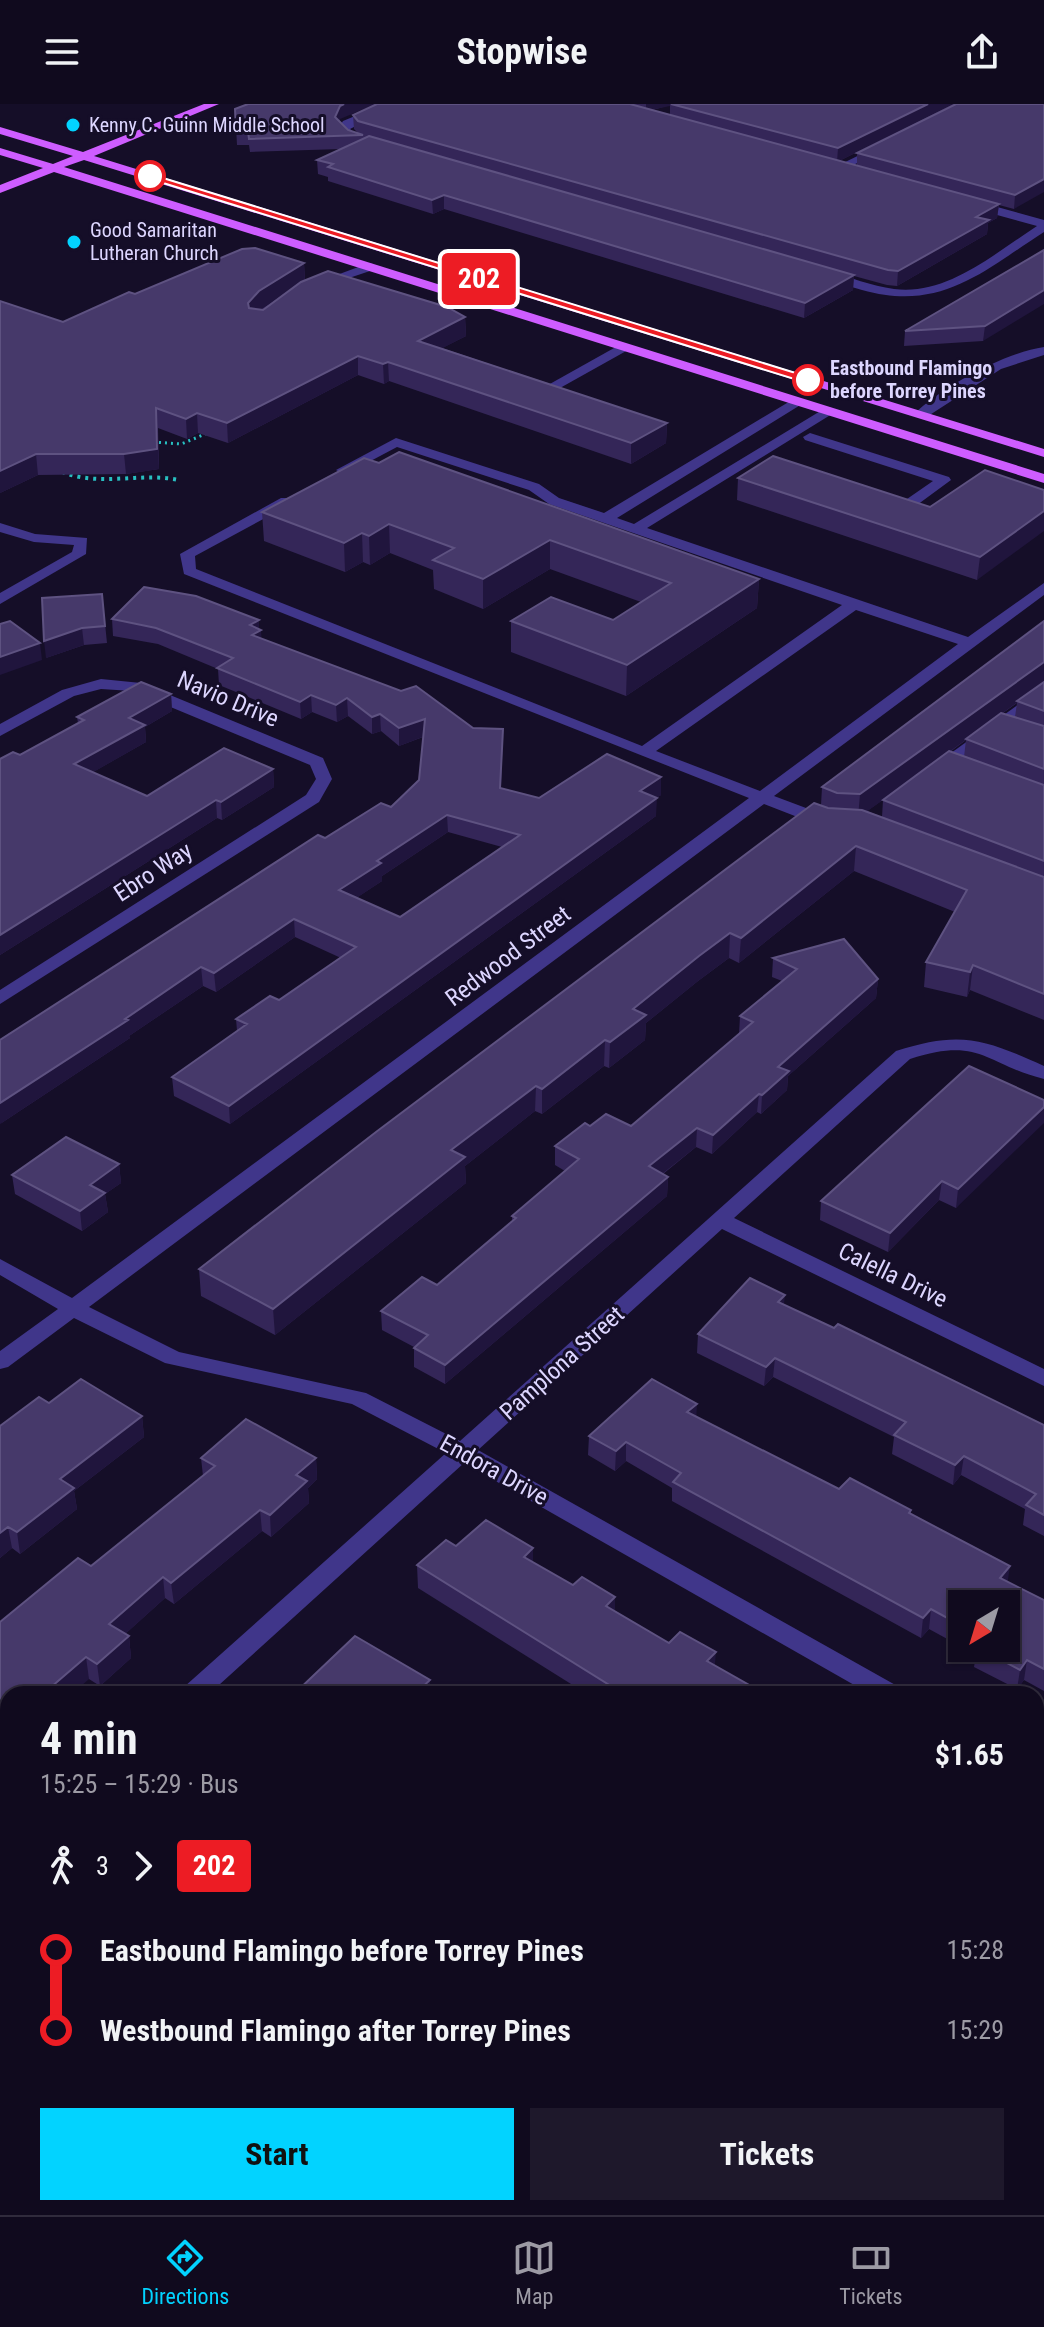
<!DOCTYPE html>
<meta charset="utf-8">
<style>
body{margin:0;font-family:"Roboto Condensed",sans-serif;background:#1e182b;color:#f1f3f6;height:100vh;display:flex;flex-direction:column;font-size:30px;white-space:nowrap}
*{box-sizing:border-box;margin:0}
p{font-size:26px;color:#9c9aa4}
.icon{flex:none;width:44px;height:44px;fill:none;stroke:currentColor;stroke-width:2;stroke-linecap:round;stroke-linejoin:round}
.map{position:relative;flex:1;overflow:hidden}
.details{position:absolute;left:0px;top:1582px;width:1044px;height:530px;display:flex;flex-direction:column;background:#100a1e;border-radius:24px 24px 0 0;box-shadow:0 2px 6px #0004,0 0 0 2px #302b3c}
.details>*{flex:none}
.badge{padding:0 16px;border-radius:6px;font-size:28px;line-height:52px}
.needle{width:52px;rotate:218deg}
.tools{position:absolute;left:948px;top:1486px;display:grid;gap:16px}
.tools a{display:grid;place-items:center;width:72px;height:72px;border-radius:0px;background:#100a1e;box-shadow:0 2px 6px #0004,0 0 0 2px #302b3c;font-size:40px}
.map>.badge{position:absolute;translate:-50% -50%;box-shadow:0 0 0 4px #fff}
.legs{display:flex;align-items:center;gap:12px;height:88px;padding:0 40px;font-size:26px}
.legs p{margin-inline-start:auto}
.headline{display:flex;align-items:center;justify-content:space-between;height:136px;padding:0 40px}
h1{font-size:44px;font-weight:700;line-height:60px}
.cta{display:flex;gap:16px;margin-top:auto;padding:16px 40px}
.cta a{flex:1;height:92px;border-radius:0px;background:#02d3ff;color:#111;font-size:32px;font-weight:700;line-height:92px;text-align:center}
.cta a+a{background:#1e182b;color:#f1f3f6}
ul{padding:0 40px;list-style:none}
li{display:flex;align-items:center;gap:28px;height:80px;font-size:30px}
li i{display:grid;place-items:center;width:12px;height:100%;margin:0 10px;background:currentColor}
li i::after{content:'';width:20px;height:20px;margin:-10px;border:6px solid;border-radius:50%;background:#100a1e}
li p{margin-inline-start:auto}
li:first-child i{background:linear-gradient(#0000 50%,currentColor 0)}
li:last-child i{background:linear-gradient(currentColor 50%,#0000 0)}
header{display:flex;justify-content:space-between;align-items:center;height:104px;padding:0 40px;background:#100a1e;font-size:36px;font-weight:700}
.dock{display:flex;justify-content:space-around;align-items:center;height:112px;border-top:2px solid #302b3c;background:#100a1e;font-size:22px;color:#9c9aa4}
.dock a{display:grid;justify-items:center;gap:4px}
.dock .on{color:#02d3ff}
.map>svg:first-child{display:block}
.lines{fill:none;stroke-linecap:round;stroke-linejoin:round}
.path-far1{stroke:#28bfc1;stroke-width:3;stroke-dasharray:2 4;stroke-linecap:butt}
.path{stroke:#28bfc1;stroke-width:4;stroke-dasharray:3 5;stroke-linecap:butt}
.minor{fill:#40368a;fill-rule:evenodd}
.major{fill:#ce5dff;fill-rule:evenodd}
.wall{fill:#342658;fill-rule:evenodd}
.shaded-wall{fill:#20153d}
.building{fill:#46396a;stroke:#5e5281;stroke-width:2;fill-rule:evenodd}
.line-1{fill:#ed1c24;stroke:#fff;stroke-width:2}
.poi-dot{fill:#02d3ff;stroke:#150e28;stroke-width:3}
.stop-1-dot{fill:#fff;stroke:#ed1c24;stroke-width:4}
.labels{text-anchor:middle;stroke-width:6;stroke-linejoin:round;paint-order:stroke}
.far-poi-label{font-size:20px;fill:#ddd6ff;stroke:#150e28;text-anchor:start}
.far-stop-label{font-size:20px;font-weight:bold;fill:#ddd6ff;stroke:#150e28;text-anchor:start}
.street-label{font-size:24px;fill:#ddd6ff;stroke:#150e28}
</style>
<header><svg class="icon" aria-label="menu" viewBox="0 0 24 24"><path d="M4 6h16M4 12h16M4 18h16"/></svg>Stopwise<svg class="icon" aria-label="share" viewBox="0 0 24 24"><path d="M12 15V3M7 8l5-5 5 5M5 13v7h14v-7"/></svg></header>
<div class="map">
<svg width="1044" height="2111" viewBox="0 0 1044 2111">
<rect width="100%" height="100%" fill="#150e28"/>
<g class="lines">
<path class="path-far1" d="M153,338L181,340L208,329"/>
<path class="path" d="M62,368C100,383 140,368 179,376"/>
<g class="minor">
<path d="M384,0H399L350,25L357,32L367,35V39L349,37L338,25L343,17Z"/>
<path d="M882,40L888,43L886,45L843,66L833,64Z"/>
<path d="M972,96L1044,116V128C982,168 941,208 862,186C849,182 832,179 822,171L828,167C850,173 871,182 894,185C947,192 995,149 1037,122L968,103L966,100Z"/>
<path d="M369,159L373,160V166L316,185L310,181Z"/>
<path d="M623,239L630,243L628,246L560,284L548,281Z"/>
<path d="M1044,243V251L1001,265L925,314L913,311C942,283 1004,249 1044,243Z"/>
<path d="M797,293L804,297L802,300L617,414L634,420L827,303L832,304V310L647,424L968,533L1044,479V491L774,692L830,713L833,717L830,721H818L764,700L89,1203L179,1248L366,1289L460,1337L896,947C961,926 984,935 1044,962V975C984,960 981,932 910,955L734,1114L1044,1265V1282L722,1125L478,1346L899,1583L902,1590H870L464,1359L209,1590H181L184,1583L446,1349L352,1300L165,1259L74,1214L8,1263L0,1265V1247L58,1205L0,1171V1155L72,1194L749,694L184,470L180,450L281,394H291V400L195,452L196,465L642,642L842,501L549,400L529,386L397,343L348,369L343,370L336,366L396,334L539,380L559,394L604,409ZM856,506L958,540L760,687L656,647Z"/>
<path d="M810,329L949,373L951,376L917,401H907V395L933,377L805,336L803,333Z"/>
<path d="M0,419L35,430L87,434L86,450L0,500V489L72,448L74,441L34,438L0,428Z"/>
<path d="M101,575L141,579L323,654L332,675L319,698L0,900V886L306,691L316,675L310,661L132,587L101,585L74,592L0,632V620L62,586Z"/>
<path d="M1044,582V595L945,670H933L931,666L933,662Z"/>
<path d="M1036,1663L1044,1666V1687L1036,1684Z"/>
<path d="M8,1744V1770L0,1773V1747Z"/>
<path d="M847,2104H883L887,2111H850Z"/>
</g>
<path class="major" d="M204,0H219L94,52L1044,345V353L84,56L64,63L1044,370V379L54,68L0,89V81L43,64L0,51V44L53,60L73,52L0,30V23L83,48Z"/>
</g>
<g class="wall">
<path d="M377,0H954L839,57L857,61V49L1044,0L1014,105L999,101L997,114L988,119L987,130L897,182L887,181L854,172L853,186L804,214L444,105L433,110L328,77V73L318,70L317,56L341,45L250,48L249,41H237L235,5L340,15L339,18L348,26L358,29L354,25L353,11ZM670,1V11L651,6L656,5Z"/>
<path d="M1044,146L983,237L904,242L905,227Z"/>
<path d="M304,159L305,176L465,213L466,232L442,244L667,319L666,339L631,360L389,277L384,280L358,271L228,339L198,329L187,335L158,324L159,365L126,370L38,371L0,389L63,218L135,190Z"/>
<path d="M379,359L759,475L757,504L626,592L511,548V517L613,516L641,498L550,465L483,505L434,485L433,466L390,449L370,461L363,458L345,468L264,437L262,408Z"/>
<path d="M738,374L930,403L1044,386L977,476L737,396Z"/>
<path d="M102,490L107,539L84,541L46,554Z"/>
<path d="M112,515L259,525L261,534L473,624L503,625L501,684L539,694L661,673V691L656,694V712L230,1020L174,992L172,973L237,927L236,915L279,896L341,854L295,833L216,888L203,882L129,932L130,934L0,1020L325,734L391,703L419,676L423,633L399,642L381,627L372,630L348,612L337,618L312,608L301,615L219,581L218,565L158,540L113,532ZM448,728L502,743L400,813L356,794L382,777V772Z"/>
<path d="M1044,517V916L970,886L967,893L924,883L926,858L955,808L854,767L739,859L729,854L698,877L646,919L645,936L609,964L604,962L542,1010L535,1007L465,1062L466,1079L275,1231L201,1192L199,1165L821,701L822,683ZM1017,599L1015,613L1003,609ZM966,636L964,653L950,648ZM901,683L883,696L882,713L867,707Z"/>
<path d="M141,578L171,590L172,607L145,623L146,638L93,668L147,692L224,644L273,665L274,683L222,716L217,714L0,851V655L13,648L20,651L78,619L77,613Z"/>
<path d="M773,854L878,875L876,894L788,972L787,986L761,1010L757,1008L712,1050L696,1043L663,1070L668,1073L667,1092L445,1280L414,1263V1243L382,1226L381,1207L437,1181L512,1117V1112L565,1067L555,1061V1042L590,1022H631L739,930L740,912L782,877L772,873Z"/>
<path d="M1044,996L956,1104L939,1096L888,1148L820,1116L821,1097Z"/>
<path d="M119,1060L121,1079L105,1090L108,1108L82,1127L15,1090L12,1071Z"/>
<path d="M784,1201L1044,1321V1432L1023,1421L1025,1405L961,1371L953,1381L892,1350L894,1333L773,1273L764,1282L697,1249L698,1230Z"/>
<path d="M49,1299L142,1312L144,1333L74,1387L77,1405L20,1450L12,1444L0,1454V1322Z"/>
<path d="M696,1313L839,1385L911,1406V1410L1008,1478L1044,1496V1587L1024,1576L1017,1585L974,1563L976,1551L964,1544H1006L962,1500V1543L929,1525L921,1534L672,1397V1384L626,1357L615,1367L588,1351L589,1332Z"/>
<path d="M201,1354H316L317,1375L308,1384L309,1399L271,1433L262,1427L174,1500L165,1494L125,1530L129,1532L131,1554L100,1582L89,1575L8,1590V1661L0,1656V1518L91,1462L203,1372Z"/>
<path d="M533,1458L669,1539L715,1562L765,1590H587L418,1484L417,1461Z"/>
<path d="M1036,1737L1044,1742V1860L1036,1855Z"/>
<path d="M0,1886L8,1892V2050L2,2024L0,2022Z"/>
<path d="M1036,1942L1044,1947V2087L1036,2082Z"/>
<path d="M509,2104H726L737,2111H519Z"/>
</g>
<g class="shaded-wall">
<path d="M344,0H376L340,15L336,27L335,13L340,2Z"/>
<path d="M646,0H670V2L646,7Z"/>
<path d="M928,0H954L837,58L838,44Z"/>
<path d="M1044,75V88L1014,105L1015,91Z"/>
<path d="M444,91V105L433,110L432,96Z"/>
<path d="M999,100L997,114L988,119L987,130L897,182L898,167L976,113Z"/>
<path d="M304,159L305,178L260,206L249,218L248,199L259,187Z"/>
<path d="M854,171L853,186L804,214L805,199Z"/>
<path d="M1044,186V200L983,237L985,222Z"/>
<path d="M465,213L466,232L419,256L418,237Z"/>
<path d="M358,252V271L228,339L227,319Z"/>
<path d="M388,258L389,277L384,280L383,260Z"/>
<path d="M156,304L159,365L126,370L124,350Z"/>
<path d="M197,309L198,329L187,335L186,315Z"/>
<path d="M667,319L666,339L631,360V339Z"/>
<path d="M36,350L38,371L0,389V367Z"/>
<path d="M1044,407V427L977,476L980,453Z"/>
<path d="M389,420L390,449L370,461L369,432Z"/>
<path d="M362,429L363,458L345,468L344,439Z"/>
<path d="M550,436V465L483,505V475Z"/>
<path d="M759,475L757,504L626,592L627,561Z"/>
<path d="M259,516V526H261L262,542L253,548L250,521Z"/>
<path d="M82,524L84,541L46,554L44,537Z"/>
<path d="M40,539L42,556L0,571V553Z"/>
<path d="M1044,558V579L858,714L860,690Z"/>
<path d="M171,590L172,607L145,623L146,638L76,678L74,660L129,614Z"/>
<path d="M311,591L312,608L301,615L300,598Z"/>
<path d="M347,594L348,612L337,618L336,601Z"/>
<path d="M380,610L381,627L372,630V613Z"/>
<path d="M425,615V632L399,642V624Z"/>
<path d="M273,665L274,683L222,716L221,698Z"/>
<path d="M661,673V691L640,705V687Z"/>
<path d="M657,694L656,712L230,1020L229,1002Z"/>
<path d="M216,696L217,714L0,851V831Z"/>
<path d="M447,711L448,728L382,772V777L340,805L339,786L377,757Z"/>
<path d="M856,742L854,767L739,859L741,834Z"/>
<path d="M294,815L295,833L216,888L214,869Z"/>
<path d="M730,829L729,854L698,877L646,919L645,936L609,964L610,938L633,905L699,852Z"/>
<path d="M973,861L970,886L967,893L970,868Z"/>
<path d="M201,863L203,882L129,932L130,934L0,1020V999Z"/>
<path d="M878,875L876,894L788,972L787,986L761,1010L762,991L778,963Z"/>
<path d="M605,936L604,962L542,1010V985Z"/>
<path d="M536,982L535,1007L465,1062L466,1079L275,1231L273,1205L451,1046Z"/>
<path d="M759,990L757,1008L712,1050L713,1031Z"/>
<path d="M1044,1003V1019L956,1104L958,1085Z"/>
<path d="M697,1024L696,1043L648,1081L649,1062Z"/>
<path d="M119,1060L121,1079L105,1090L108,1108L82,1127L80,1107L90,1081Z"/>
<path d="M668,1073L667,1092L445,1280V1261Z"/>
<path d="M942,1077L939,1096L888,1148L890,1129Z"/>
<path d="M785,1191L783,1210L778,1198Z"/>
<path d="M775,1254L773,1273L764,1282L766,1263Z"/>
<path d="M697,1300L696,1319L687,1308Z"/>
<path d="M142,1312L144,1333L74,1387L77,1405L20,1450L17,1428L60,1375Z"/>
<path d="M626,1338V1357L615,1367L616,1347Z"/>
<path d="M964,1352L961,1371L953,1381L955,1361Z"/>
<path d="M316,1354L317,1375L308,1384L309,1399L271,1433L270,1411L296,1371Z"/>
<path d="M260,1406L262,1427L174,1500L171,1479Z"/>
<path d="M8,1423L12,1444L0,1454V1429Z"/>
<path d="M533,1444V1466L524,1453Z"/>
<path d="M1010,1462L1007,1482L1000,1474Z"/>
<path d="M163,1473L165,1494L112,1542L109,1520Z"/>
<path d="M615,1493V1515L606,1502Z"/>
<path d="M931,1505L929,1525L921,1534L923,1514Z"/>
<path d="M129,1532L131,1554L100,1582L97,1560Z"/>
<path d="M716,1548L714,1571L707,1557Z"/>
<path d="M86,1553L89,1575L72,1590H43Z"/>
<path d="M1027,1556L1024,1576L1017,1585L1020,1566Z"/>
<path d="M430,1576V1590H418L417,1588Z"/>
<path d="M8,1637V1659L5,1640Z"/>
</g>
<g class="building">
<path d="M248,0H344L340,2L335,13L348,26L363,31L249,35L248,27L236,28L235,5Z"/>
<path d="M377,0H630L999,100L976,113L989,116L898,167L888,166L358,17L353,11Z"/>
<path d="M671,0H928L838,44Z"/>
<path d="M956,0H1044V75L1015,91L857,49Z"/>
<path d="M369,32L854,171L805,199L444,91L432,96L328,63L333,60L317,56Z"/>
<path d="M255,144L304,159L259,187L248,199L249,204L263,206L301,178L328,167L447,203L465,213L418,237L667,319L631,339L388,258L383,260L358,252L227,319L197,309L186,315L156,304L157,345L124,350H36L0,367V197L63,218L129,188L135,190L242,145Z"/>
<path d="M1044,146V186L985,222L905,227Z"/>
<path d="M399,348L759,475L627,561L511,517L551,493L613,516L671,479L550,436L483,475L433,456L454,444L389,420L369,432L362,429L344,439L262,408L364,354L379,359Z"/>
<path d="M773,352L930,403L985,366L1044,386V407L980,453L738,374Z"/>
<path d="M144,483L196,492L259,516L250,521L261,526L252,531L401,587L416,582L473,624L503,625L500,684L539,694L607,650L661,673L640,687L657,694L229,1002L172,973L247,920L236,915L270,892L279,896L356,843L294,815L214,869L201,863L125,915L128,916L0,999V936L318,731L325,734L381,699L391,703L419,676L425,615L399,624L380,610L372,613L347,594L336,601L311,591L300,598L217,564L233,554L156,524L112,515ZM447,711L520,731L400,813L339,786L381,759L377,757Z"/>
<path d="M102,490L105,522L82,524L44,537L42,494Z"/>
<path d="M10,517L40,539L0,553V520Z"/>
<path d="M1044,517V558L860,690L837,689L822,683Z"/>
<path d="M141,578L171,590L129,614L145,621L74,660L147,692L224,644L273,665L221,698L216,696L0,831V655L13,648L20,651L84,616L77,613Z"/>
<path d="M1044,578V607L1017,597Z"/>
<path d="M1001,609L1044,622V665L966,635Z"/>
<path d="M949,647L1044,681V757L883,696Z"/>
<path d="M814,699L828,704L862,706L1044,773V890L973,861L970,868L926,858L967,786L856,742L741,834L730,829L699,852L633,905L646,911L610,938L605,936L542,985L536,982L451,1046L465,1053L273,1205L199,1165L376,1028Z"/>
<path d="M844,835L878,875L778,963L789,967L762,991L759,990L713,1031L697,1024L649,1062L668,1073L445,1261L414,1244L428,1231L381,1207L422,1173L437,1181L516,1114L512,1112L579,1055L555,1042L585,1019L590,1022L606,1010L631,1022L753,918L740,912L797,865L773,854Z"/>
<path d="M969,962L1044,996V1003L958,1085L942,1077L890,1129L821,1097Z"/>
<path d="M66,1033L119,1060L90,1081L105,1089L80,1107L12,1071Z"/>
<path d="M750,1174L785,1191L778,1198L834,1224L838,1220L1044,1321V1411L1026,1401L1036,1390L964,1352L955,1361L894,1331L906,1318L775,1254L766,1263L698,1230Z"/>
<path d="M81,1275L142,1312L60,1375L74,1384L17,1428L8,1423L0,1429V1322L39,1293L49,1299Z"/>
<path d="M652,1275L697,1300L687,1308L839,1385L850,1374L911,1406L909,1409L1010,1462L1000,1474L1044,1496V1565L1027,1556L1020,1566L979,1544H1006V1500H962V1522L931,1505L923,1514L673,1378L681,1369L626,1338L616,1347L589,1332Z"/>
<path d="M246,1315L316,1354L296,1371L307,1377L270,1411L260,1406L171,1479L163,1473L109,1520L129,1532L97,1560L86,1553L43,1590H8V1637L5,1640L0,1637V1518L78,1454L91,1462L215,1362L201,1354Z"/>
<path d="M486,1416L533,1444L524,1453L573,1481L582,1473L615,1493L606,1502L669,1539L680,1528L716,1548L707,1557L765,1590H608L614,1584L417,1461L446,1436L456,1442Z"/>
<path d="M355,1532L430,1576L417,1588L420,1590H294Z"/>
<path d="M1036,1737L1044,1742V1835L1036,1830Z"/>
<path d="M0,1886L8,1892V2006L0,2000Z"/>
<path d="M1036,1942L1044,1947V2060L1036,2055Z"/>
<path d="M8,2019V2029L2,2024Z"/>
<path d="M112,2104H301L311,2111H109L107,2109Z"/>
<path d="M533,2104H726L737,2111H527Z"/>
</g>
<path class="line-1" d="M150,70L812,274L813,276L804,278L147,74Z"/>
<g class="poi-dot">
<circle cx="73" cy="21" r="8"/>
<circle cx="74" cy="138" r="8"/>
</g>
<g class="stop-1-dot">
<circle cx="150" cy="72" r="14"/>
<circle cx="808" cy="276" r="14"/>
</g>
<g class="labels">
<g class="far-poi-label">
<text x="89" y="28">Kenny C. Guinn Middle School</text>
<text x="90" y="133">Good Samaritan<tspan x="90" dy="23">Lutheran Church</tspan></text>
</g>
<g class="far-stop-label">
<text x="830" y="271">Eastbound Flamingo<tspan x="830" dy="23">before Torrey Pines</tspan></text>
</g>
<g class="street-label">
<text transform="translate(228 595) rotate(23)" y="8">Navio Drive</text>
<text transform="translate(153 768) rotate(-33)" y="8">Ebro Way</text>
<text transform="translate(508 852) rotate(-37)" y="8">Redwood Street</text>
<text transform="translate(893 1171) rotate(26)" y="8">Calella Drive</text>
<text transform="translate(562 1259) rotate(-42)" y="8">Pamplona Street</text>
<text transform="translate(494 1366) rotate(29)" y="8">Endora Drive</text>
</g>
</g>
</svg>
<div class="tools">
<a><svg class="needle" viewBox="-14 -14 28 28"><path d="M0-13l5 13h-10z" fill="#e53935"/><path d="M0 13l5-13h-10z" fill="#9c9aa4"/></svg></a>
</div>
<b class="badge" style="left:479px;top:175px;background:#ed1c24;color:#fff">202</b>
<section class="details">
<div class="headline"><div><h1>4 min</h1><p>15:25 – 15:29 · Bus</p></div><b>$1.65</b></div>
<div class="legs"><svg class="icon" aria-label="walk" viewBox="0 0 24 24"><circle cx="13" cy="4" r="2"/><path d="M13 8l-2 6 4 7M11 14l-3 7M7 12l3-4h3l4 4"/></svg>3<svg class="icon" aria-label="forward" viewBox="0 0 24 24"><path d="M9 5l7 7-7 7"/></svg><b class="badge" style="background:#ed1c24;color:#fff">202</b></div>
<ul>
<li><i style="color:#ed1c24"></i><b>Eastbound Flamingo before Torrey Pines</b><p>15:28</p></li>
<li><i style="color:#ed1c24"></i><b>Westbound Flamingo after Torrey Pines</b><p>15:29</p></li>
</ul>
<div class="cta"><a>Start</a><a>Tickets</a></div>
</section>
</div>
<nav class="dock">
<a class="on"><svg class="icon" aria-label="directions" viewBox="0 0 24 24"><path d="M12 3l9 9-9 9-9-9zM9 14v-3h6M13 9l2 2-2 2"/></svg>Directions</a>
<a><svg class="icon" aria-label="map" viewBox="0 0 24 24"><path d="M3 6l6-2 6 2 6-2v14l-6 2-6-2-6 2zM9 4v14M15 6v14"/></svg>Map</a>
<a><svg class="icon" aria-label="tickets" viewBox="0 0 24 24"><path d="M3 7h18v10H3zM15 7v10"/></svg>Tickets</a>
</nav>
